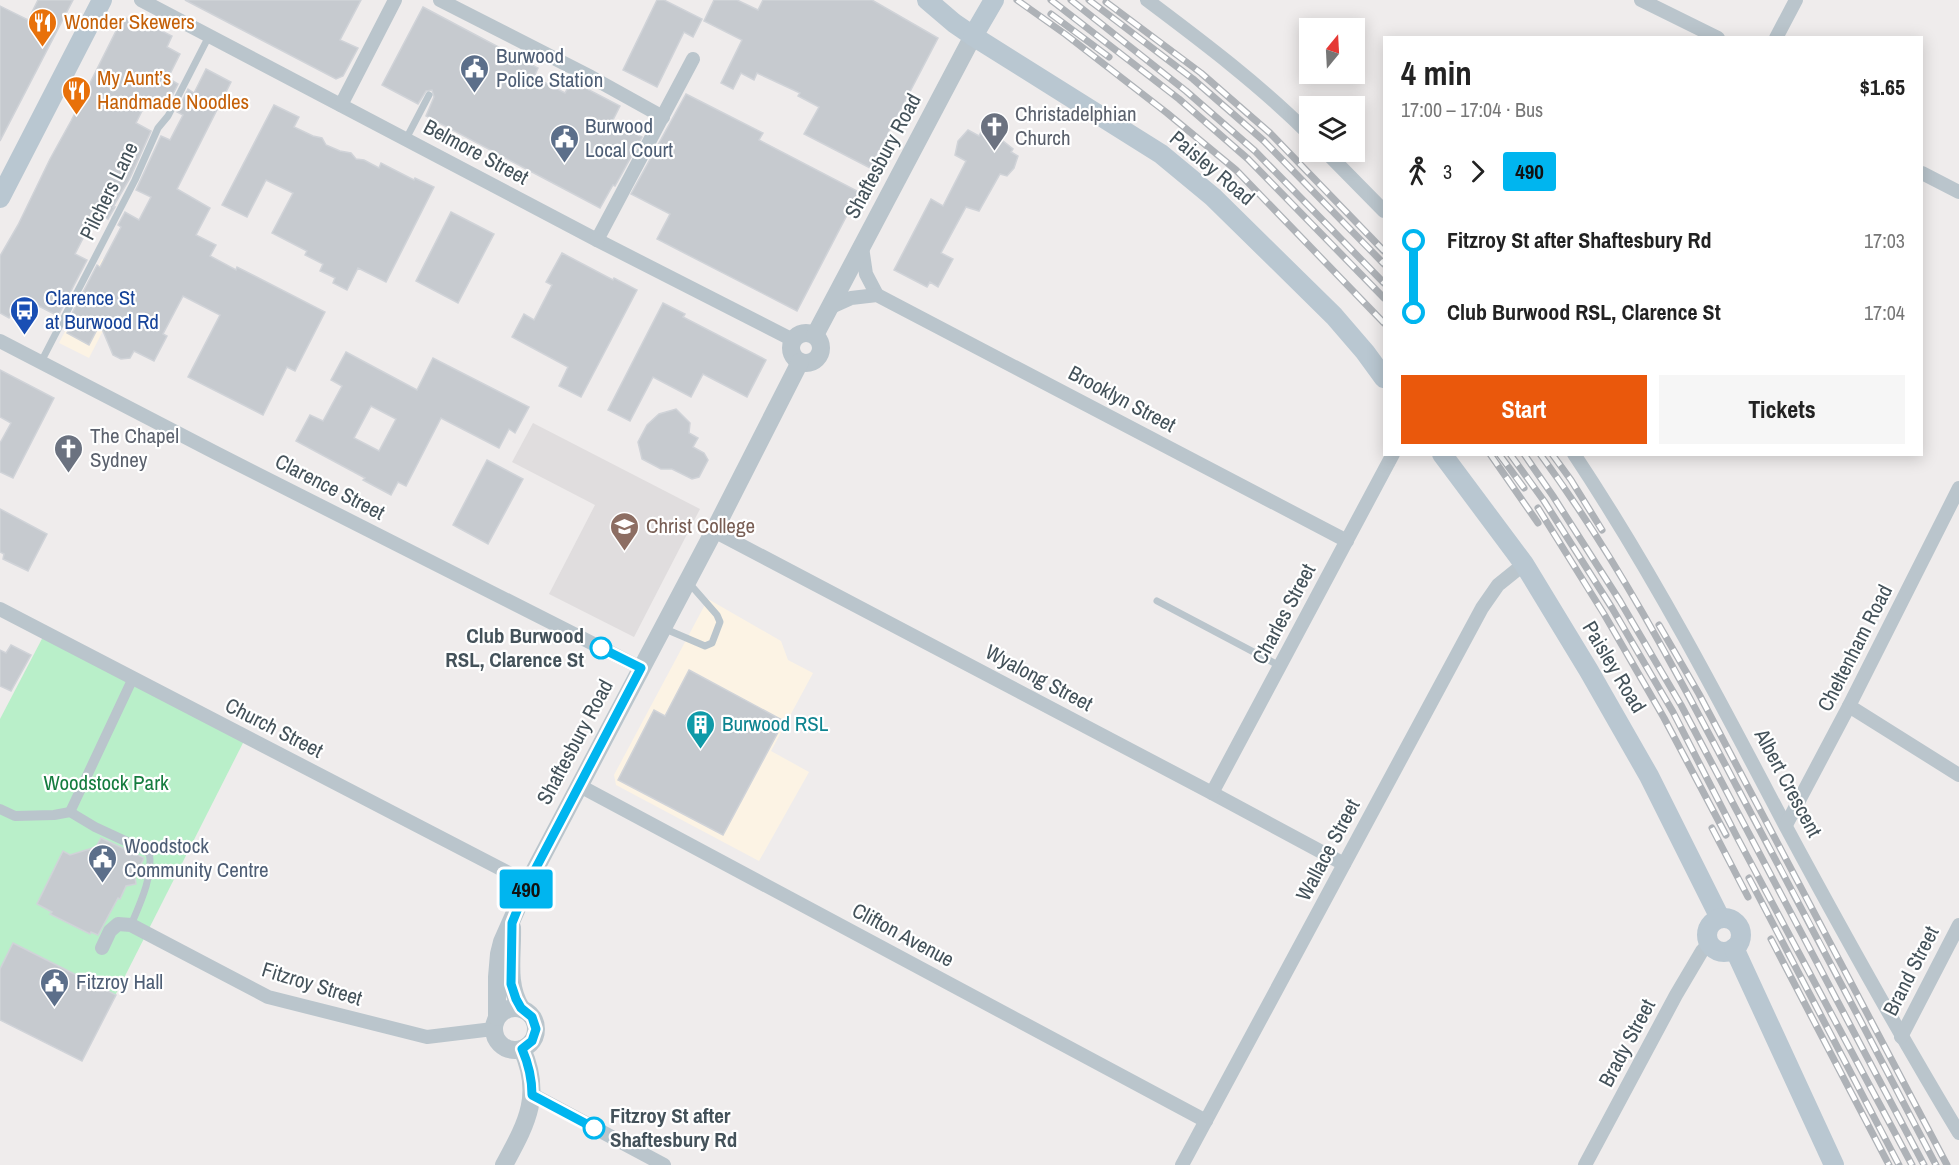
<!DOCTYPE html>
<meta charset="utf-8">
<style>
body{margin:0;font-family:"Archivo Narrow",sans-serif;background:#f6f6f6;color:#222;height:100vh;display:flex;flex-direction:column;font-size:22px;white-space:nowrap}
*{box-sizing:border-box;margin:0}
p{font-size:20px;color:#767676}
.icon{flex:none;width:33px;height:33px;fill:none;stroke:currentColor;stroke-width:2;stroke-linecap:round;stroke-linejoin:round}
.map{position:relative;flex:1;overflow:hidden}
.drawer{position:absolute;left:1383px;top:36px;width:540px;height:420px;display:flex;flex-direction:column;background:#fff;border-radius:0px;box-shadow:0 3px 15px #0003}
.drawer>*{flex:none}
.badge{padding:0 12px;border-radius:4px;font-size:21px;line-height:39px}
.needle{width:39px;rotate:18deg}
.buttons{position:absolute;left:1299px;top:18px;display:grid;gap:12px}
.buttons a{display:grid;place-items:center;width:66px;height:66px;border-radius:0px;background:#fff;box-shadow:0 3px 15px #0003;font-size:30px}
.map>.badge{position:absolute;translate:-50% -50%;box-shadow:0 0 0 3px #fff}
.legs{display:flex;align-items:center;gap:9px;height:66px;padding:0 18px;font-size:20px}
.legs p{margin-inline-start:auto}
.head{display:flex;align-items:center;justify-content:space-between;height:102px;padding:0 18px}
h1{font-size:33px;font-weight:700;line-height:45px}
.action{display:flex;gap:12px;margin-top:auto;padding:12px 18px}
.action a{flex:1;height:69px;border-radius:0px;background:#ea580c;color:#fff;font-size:24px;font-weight:700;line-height:69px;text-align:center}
.action a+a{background:#f6f6f6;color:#222}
ul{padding:0 18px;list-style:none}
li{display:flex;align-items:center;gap:21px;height:72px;font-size:22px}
li i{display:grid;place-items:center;width:9px;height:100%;margin:0 8px;background:currentColor}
li i::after{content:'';width:15px;height:15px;margin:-8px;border:4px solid;border-radius:50%;background:#fff}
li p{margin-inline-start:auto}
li:first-child i{background:linear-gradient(#0000 50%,currentColor 0)}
li:last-child i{background:linear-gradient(currentColor 50%,#0000 0)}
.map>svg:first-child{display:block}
.commercial{fill:#fcf3e4}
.education{fill:#e0ddde}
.green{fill:#b9efc9}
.building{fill:#c6cacf;stroke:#d0d3d8;stroke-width:1.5;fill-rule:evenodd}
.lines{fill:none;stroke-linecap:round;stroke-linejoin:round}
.service{stroke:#bac5cc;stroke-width:7}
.pedestrian{stroke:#bac5cc;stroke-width:10}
.minor{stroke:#bac5cc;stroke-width:14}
.tertiary{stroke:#bac5cc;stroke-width:18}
.secondary{stroke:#b9c7d1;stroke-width:20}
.rail-casing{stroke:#aeb2b7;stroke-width:7}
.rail{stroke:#fff;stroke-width:4.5;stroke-dasharray:14;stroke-linecap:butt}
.line-1-casing{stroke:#fff;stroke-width:14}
.line-1{stroke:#00b5ef;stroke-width:9}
.stop-1-dot{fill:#fff;stroke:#00b5ef;stroke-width:3}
.labels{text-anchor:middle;stroke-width:4.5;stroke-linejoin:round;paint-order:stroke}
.food-label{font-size:21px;fill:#c56008;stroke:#fff;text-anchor:start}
.service-label{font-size:21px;fill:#4e5e75;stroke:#fff;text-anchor:start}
.worship-label{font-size:21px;fill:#5b616d;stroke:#fff;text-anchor:start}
.street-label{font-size:21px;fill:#44525a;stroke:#fff}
.transit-label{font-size:21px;fill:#164399;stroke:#fff;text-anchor:start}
.education-label{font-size:21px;fill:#785e54;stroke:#fff;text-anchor:start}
.stop-label{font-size:21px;font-weight:bold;fill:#44525a;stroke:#fff;text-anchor:end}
.culture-label{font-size:21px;fill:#0d838f;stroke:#fff;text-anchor:start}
.park-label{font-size:21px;fill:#157c3f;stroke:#fff}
</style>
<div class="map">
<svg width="1959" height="1165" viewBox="0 0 1959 1165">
<rect width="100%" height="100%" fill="#efecec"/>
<g class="commercial">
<path d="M102,259L131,276L89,358L59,343Z"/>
<path d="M708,599L781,641L788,660L813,673L771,751L809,772L759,861L616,785L614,775Z"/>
</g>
<path class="education" d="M533,423L700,509L634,637L549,594L595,505L512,462Z"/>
<path class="green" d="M45,633L246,737L82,1061L0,1020V719Z"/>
<g class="building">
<path d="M38,0H73L0,141V6L28,20Z"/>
<path d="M185,0H361L340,40L358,48L343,76L336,79Z"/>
<path d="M657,0H664L702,19L693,37L684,32L657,87L623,70Z"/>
<path d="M714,0H737L758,10L763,0H872L938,38L870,168L804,134L819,107L798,96L800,93L757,73L754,80L741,73L733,89L721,83L742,40L704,21Z"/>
<path d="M423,7L538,68L534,77L565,93L572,81L620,106L612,122L642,137L615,186L613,185L600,208L426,116L434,97L432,90L426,91L418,104L382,85Z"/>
<path d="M130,15L172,36L167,47L180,54L168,78L178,84L167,106L149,97L136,123L151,131L130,178L113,207H115L108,219L96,213L75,254L87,260L58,316L29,301L24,310L19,307L16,312L13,311L9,318L0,313V256L18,225L50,159L71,121L123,17L128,19Z"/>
<path d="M206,69L231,82L177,189L210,208L196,235L216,245L210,256L236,270L237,267L325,312L295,371L287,367L263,415L188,377L220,315L183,296L163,334L167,336L154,361L134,351L130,358L121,359L113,355L100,324L89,345L67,333L72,323L68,321L97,265L100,267L121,227L118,225L125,212L139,220L151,197L136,190L161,136L170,140L183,115L177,112L188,89L194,93Z"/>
<path d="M686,94L763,133L759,140L859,192L797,311L657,239L670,214L631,194Z"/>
<path d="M274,105L299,117L294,127L313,136L322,138L326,145L340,151L351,153L356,159L364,160L379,168L381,163L414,180L415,178L434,187L386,282L358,268L347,290L333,283L335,278L320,271L323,264L305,255L307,251L272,233L293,193L266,180L247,217L222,205Z"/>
<path d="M968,130L979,136L981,132L998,137L1013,149L1011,152L1018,156L1014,168L1007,176L1000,174L979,211L966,207L941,253L953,259L938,287L930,282L927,287L894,270L931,199L943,206L966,161L955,155L958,141Z"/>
<path d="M451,212L494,234L458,303L416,281Z"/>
<path d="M562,253L613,280L614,278L637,290L581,397L559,386L568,367L512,337L524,314L534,320L552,285L546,282Z"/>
<path d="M663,303L685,314L683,317L766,360L747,397L703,374L691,397L653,377L630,421L608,410Z"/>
<path d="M346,352L417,390L433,358L529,407L515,433L509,429L499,448L441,418L406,486L398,482L391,495L363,480L365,478L296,441L310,415L323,421L342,386L331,380ZM371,406L396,419L379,451L354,438Z"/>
<path d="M0,370L54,398L13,478L0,472V443L11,423L0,417Z"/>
<path d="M676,409L690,423L689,433L698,438L693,447L704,453L708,460L699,477L692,479L672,469H661L642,459L638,442L647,425L659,414Z"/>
<path d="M487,460L523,479L488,544L453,525Z"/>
<path d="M0,509L47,534L28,571L3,559L4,554L0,552Z"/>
<path d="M11,645L31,655L11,691L0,686V650L6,653Z"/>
<path d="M689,670L784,721L723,835L618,780L654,710L665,716Z"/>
<path d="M101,838L144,858L135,877L136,884L126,886L120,899L118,898L98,935L91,932L90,934L50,914L52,912L37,904L63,851L70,855L96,847Z"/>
<path d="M13,943L116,995L82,1061L0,1020V969Z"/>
</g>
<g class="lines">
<g class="service">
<path d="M406,139L429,95"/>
<path d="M41,362L135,180L158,128L168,116L209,36"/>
<path d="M1157,601L1280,666"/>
<path d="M663,628L705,646L712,643L720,622L717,615L689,583"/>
<path d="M131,925C140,904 154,874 149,852"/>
</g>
<g class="pedestrian">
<path d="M0,809L15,816L54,815L70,812L95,827L149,852"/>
<path d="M70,812L133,678"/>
</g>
<g class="minor">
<path d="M141,0L597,240L793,340"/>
<path d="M440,0L591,77L663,117"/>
<path d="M1147,0C1203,42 1260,85 1310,135"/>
<path d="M1641,0L1718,38"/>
<path d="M1776,38L1796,0"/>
<path d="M341,105L395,0"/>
<path d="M1326,152L1384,211"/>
<path d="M1922,173L1959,192"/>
<path d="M597,240L693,59"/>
<path d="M862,247L866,274L877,295"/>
<path d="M831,307L851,298L877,295L1347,541"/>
<path d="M0,341L216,453L641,668"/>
<path d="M1574,454C1653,573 1719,699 1785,825C1841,929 1898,1032 1959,1133"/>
<path d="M714,531L1212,793L1344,864"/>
<path d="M0,609L528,883"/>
<path d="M1849,706L1959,775"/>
<path d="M580,786L1206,1121"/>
<path d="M1212,793L1393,454"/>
<path d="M1786,825L1849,706L1959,488"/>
<path d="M102,948L110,931L118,924L131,925L268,997L427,1037L493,1029"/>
<path d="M1901,1037L1959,925"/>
<path d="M533,1095L664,1165"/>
<path d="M1182,1165L1482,608L1498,585L1524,564"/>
<path d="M1585,1165L1676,995L1702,951L1709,944"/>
</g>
<g class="tertiary">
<circle cx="806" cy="348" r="15"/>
<path d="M815,335L973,36"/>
<path d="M512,927C513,956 506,983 521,1008"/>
<circle cx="515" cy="1029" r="21"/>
<path d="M497,1017V977L499,954L502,942L528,883L714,531L800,362"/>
<path d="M504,1165C526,1124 543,1096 522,1049"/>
</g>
<g class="secondary">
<path d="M927,0L954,23L973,36L1161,154L1213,197L1334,316L1365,352L1384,378"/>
<path d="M973,36L994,0"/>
<path d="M0,198L102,0"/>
<path d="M1442,454L1524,564L1589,671L1649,776L1720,918"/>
<circle cx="1724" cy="935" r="17"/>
<path d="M1734,948L1834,1165"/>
</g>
<defs>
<g id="rail">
<path d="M1017,0L1065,34L1167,113L1236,170L1384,323"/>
<path d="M1051,0L1179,99L1248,159L1384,298"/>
<path d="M1071,0L1186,91L1255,151L1384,283"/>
<path d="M1089,0L1193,79L1264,141L1384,264"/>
<path d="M1106,2L1201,73L1270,133L1384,251"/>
<path d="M1051,14L1109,57"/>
<path d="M1490,454L1538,523"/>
<path d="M1499,454L1524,488"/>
<path d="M1510,454L1544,501L1612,608L1673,712L1738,839L1912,1165"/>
<path d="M1524,454L1553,496L1620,601L1681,705L1924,1165"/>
<path d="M1540,454C1617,558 1677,673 1737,787C1804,912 1870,1039 1936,1165"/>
<path d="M1552,454L1571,480L1602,530"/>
<path d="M1538,508L1604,614L1664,718L1726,835"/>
<path d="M1659,625L1699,694L1947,1165"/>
<path d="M1712,828L1748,897"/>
<path d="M1749,878L1899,1165"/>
<path d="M1771,939L1889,1165"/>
</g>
</defs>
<use href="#rail" class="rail-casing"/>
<use href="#rail" class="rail"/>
</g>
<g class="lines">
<defs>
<path id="line-1" d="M594,1128L532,1095C532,1078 529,1065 522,1049L532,1041L536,1029L532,1017L521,1008L516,999L511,984L512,923L528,883L641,668L601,648"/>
</defs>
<use href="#line-1" class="line-1-casing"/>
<use href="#line-1" class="line-1"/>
</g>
<defs>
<symbol id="restaurant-pin" viewBox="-11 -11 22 30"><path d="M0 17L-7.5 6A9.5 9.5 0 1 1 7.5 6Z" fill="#e8710a" stroke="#fff"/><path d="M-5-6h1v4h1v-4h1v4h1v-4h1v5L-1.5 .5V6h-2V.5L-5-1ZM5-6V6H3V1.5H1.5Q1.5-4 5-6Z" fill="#fff"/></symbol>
<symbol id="civic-pin" viewBox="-11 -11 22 30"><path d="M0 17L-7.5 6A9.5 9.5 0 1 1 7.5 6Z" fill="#5c6f8a" stroke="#fff"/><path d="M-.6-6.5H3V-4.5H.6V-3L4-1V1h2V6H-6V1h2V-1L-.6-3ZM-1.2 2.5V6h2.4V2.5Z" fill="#fff"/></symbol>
<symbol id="church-pin" viewBox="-11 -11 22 30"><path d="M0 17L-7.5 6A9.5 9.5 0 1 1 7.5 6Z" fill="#6b7280" stroke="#fff"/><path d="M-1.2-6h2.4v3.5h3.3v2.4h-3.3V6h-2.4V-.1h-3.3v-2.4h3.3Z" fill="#fff"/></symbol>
<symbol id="bus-pin" viewBox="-11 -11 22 30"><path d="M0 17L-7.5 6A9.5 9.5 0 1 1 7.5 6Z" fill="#1a4fb4" stroke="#fff"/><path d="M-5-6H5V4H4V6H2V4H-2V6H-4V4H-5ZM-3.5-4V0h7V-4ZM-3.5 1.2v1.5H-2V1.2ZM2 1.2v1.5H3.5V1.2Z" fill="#fff"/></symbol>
<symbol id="university-pin" viewBox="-11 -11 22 30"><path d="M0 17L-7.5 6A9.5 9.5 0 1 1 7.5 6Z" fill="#8d6e63" stroke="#fff"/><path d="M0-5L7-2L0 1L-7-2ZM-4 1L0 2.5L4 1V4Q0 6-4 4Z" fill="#fff"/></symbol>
<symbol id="building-pin" viewBox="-11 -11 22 30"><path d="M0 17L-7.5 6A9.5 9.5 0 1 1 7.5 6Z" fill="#0f9aa8" stroke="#fff"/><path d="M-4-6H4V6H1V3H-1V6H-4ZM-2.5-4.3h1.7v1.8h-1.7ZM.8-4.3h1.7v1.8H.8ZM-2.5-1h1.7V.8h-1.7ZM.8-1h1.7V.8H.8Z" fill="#fff"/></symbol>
</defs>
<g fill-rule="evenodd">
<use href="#restaurant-pin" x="26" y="6" width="33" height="45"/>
<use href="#civic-pin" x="458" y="52" width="33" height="45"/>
<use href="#restaurant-pin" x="60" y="74" width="33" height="45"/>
<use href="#church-pin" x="978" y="110" width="33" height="45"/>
<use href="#civic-pin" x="548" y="122" width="33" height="45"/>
<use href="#bus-pin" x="8" y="294" width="33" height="45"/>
<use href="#church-pin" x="52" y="432" width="33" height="45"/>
<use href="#university-pin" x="608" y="510" width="33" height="45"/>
<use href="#building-pin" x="684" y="708" width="33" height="45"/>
<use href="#civic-pin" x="86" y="842" width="33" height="45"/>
<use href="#civic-pin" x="38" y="966" width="33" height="45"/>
</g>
<g class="stop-1-dot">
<circle cx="601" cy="648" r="10"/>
<circle cx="594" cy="1128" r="10"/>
</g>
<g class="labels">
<g class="food-label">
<text x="64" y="29">Wonder Skewers</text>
<text x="97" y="85">My Aunt’s<tspan x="97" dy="24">Handmade Noodles</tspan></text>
</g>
<g class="service-label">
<text x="496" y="63">Burwood<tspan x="496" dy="24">Police Station</tspan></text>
<text x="585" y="133">Burwood<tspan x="585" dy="24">Local Court</tspan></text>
<text x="124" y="853">Woodstock<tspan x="124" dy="24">Community Centre</tspan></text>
<text x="76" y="989">Fitzroy Hall</text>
</g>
<g class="worship-label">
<text x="1015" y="121">Christadelphian<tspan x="1015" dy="24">Church</tspan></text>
<text x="90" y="443">The Chapel<tspan x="90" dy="24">Sydney</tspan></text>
</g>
<g class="street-label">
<text transform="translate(476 152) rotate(28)" y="7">Belmore Street</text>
<text transform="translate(883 156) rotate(-62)" y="7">Shaftesbury Road</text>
<text transform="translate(1212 168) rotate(40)" y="7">Paisley Road</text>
<text transform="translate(109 191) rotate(-64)" y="7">Pilchers Lane</text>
<text transform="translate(1122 399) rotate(28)" y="7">Brooklyn Street</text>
<text transform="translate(330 487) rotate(27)" y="7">Clarence Street</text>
<text transform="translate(1284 614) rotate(-62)" y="7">Charles Street</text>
<text transform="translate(1855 648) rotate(-63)" y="7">Cheltenham Road</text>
<text transform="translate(1614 667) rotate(59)" y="7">Paisley Road</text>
<text transform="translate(1039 678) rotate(28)" y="7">Wyalong Street</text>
<text transform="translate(274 728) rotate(27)" y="7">Church Street</text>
<text transform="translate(575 742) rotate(-62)" y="7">Shaftesbury Road</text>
<text transform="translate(1788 783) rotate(62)" y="7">Albert Crescent</text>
<text transform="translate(1328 850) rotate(-62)" y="7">Wallace Street</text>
<text transform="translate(903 935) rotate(28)" y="7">Clifton Avenue</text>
<text transform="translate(1911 971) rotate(-63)" y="7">Brand Street</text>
<text transform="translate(312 984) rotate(17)" y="7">Fitzroy Street</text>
<text transform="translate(1627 1043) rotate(-62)" y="7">Brady Street</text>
</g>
<g class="transit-label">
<text x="45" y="305">Clarence St<tspan x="45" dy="24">at Burwood Rd</tspan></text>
</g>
<g class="education-label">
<text x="646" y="533">Christ College</text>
</g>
<g class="stop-label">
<text x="584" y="643">Club Burwood<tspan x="584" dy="24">RSL, Clarence St</tspan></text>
<text x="610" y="1123" text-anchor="start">Fitzroy St after<tspan x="610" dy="24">Shaftesbury Rd</tspan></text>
</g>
<g class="culture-label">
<text x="722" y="731">Burwood RSL</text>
</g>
<g class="park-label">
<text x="106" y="790">Woodstock Park</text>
</g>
</g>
</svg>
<div class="buttons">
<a><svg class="needle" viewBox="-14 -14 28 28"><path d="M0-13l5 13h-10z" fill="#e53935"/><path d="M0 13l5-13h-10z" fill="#767676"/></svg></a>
<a><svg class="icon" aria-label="layers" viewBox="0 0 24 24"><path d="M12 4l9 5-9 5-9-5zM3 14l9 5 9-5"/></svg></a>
</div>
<b class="badge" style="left:526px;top:889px;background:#00b5ef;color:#111">490</b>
<section class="drawer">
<div class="head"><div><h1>4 min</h1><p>17:00 – 17:04 · Bus</p></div><b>$1.65</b></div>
<div class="legs"><svg class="icon" aria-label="walk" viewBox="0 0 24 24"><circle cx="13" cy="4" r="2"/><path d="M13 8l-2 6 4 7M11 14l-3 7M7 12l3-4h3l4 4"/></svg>3<svg class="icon" aria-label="forward" viewBox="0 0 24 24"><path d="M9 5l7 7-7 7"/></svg><b class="badge" style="background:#00b5ef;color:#111">490</b></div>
<ul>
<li><i style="color:#00b5ef"></i><b>Fitzroy St after Shaftesbury Rd</b><p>17:03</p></li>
<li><i style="color:#00b5ef"></i><b>Club Burwood RSL, Clarence St</b><p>17:04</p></li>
</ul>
<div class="action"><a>Start</a><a>Tickets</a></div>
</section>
</div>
